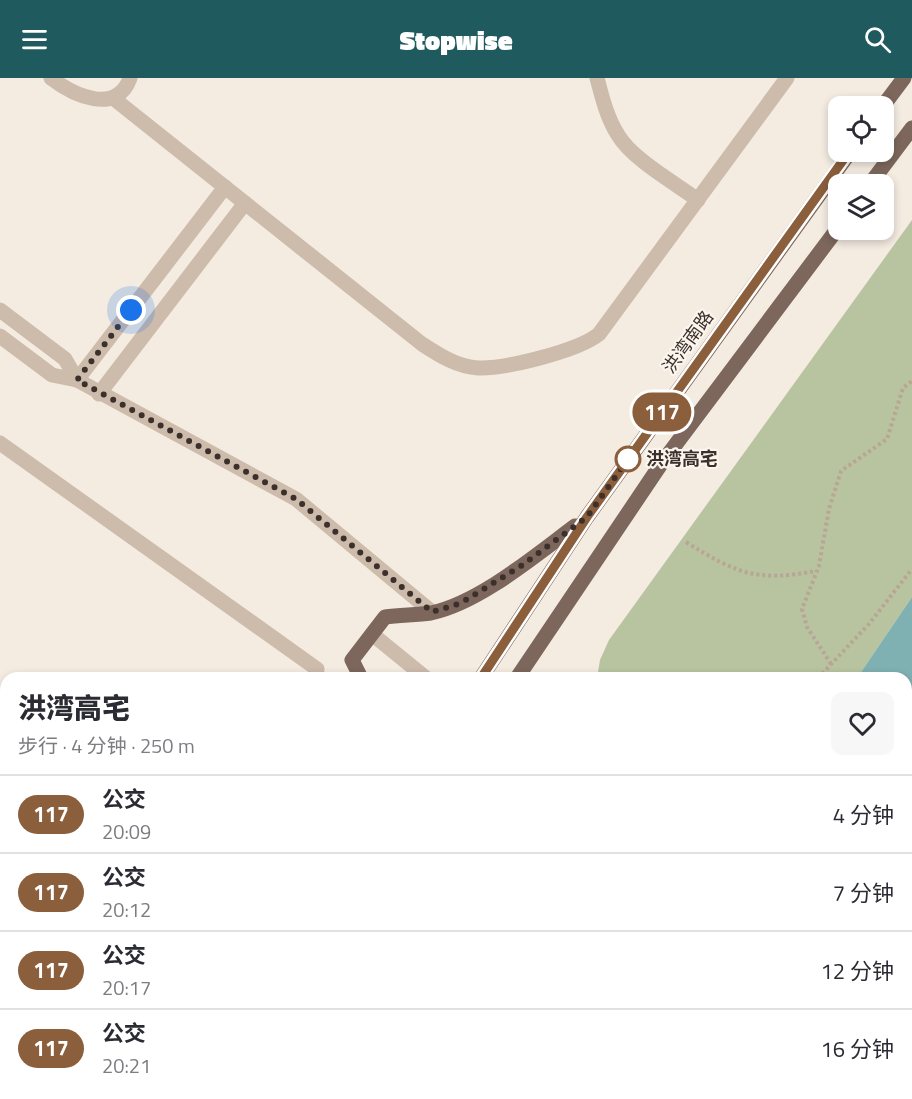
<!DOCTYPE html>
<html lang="zh">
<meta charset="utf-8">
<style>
body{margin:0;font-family:"Titillium Web","Noto Sans SC",sans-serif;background:#f7f7f7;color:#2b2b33;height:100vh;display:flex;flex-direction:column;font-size:22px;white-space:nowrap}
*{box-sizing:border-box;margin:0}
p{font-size:20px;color:#7c7c81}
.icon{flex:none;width:33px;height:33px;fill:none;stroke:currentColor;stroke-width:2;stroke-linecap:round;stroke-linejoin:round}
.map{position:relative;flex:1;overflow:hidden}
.details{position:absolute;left:0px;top:594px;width:912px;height:428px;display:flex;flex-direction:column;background:#fff;border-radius:18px 18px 0 0;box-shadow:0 3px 9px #0003}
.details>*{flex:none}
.badge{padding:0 12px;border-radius:20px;font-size:21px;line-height:39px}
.fabs{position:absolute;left:828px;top:18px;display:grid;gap:12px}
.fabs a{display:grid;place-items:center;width:66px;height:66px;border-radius:12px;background:#fff;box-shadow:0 3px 9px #0003;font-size:30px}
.you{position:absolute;width:30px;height:30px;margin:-15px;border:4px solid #fff;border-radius:50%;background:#1a73e8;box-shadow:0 0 0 9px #1a73e833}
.map>.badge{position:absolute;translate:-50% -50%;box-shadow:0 0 0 3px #fff}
.round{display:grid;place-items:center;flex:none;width:63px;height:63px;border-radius:12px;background:#f7f7f7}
.head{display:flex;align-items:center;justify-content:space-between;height:102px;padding:0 18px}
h1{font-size:28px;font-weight:800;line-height:45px}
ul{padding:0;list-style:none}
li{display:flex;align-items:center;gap:18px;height:78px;padding:0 18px;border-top:2px solid #e1e1e2}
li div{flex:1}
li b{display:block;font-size:22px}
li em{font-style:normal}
li .badge{min-width:66px;font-weight:700;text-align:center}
header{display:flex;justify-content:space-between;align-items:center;height:78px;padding:0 18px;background:#1f5a5e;color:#fff;font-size:27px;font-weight:800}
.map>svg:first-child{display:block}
.green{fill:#b8c4a0}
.water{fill:#7fb0b2}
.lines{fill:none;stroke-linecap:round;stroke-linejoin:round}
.path{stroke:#b9a596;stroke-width:4;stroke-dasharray:3 3;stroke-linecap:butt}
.minor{stroke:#cdbbac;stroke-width:15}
.tertiary{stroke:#cdbbac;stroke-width:15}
.primary{stroke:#7d675c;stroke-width:15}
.line-casing{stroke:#fff;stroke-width:14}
.line{stroke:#8b5e3c;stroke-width:9}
.walk{stroke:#3b302b;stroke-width:6;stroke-dasharray:0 10.8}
.stop-dot{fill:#fff;stroke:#8b5e3c;stroke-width:3}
.labels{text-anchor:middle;stroke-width:4.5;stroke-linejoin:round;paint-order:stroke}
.street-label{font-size:18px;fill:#3b302b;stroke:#fbf5ee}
.stop-label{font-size:18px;font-weight:bold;fill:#3b302b;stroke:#fbf5ee;text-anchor:start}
</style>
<header><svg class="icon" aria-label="menu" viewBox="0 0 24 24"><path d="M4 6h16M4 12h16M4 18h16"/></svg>Stopwise<svg class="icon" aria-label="search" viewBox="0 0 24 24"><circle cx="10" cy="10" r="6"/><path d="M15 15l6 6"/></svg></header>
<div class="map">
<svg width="912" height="1021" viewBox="0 0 912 1021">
<rect width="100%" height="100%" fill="#f4ebe1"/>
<g class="green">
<path d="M912,142V519L857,600H597L600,582L609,562Z"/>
<path d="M401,1016H618L615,1021H399Z"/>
</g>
<g class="water">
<path d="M912,519V674L906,682V600H857Z"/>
<path d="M618,1016H727L726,1021H615Z"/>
</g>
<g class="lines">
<g class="path">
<path d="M686,464C737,496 757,504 816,493"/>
<path d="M831,586L807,549L802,531L819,488L829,431L841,393L887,361L903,310L912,303"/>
<path d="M818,600L869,546L912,491"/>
<path d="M546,1021L558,1019L560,1016"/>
</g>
<g class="minor">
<path d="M51,0C73,17 117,38 130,0"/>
<path d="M597,0C602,19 607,40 618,57C632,81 675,105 698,122"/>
<path d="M113,20L422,266C439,277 457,289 478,290C505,291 578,273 599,256L787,0"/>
<path d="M0,232L65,281L77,302"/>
<path d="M0,258L52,297L77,302L296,421L432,534"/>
<path d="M77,302L225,109"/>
<path d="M99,316L245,125"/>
<path d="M0,365L317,591L316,600"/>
<path d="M372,556L426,600"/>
</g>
<g class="tertiary">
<path d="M906,999L912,990"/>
<path d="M892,1021L896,1016"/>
</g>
<g class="primary">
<path d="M883,28L904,0"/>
<path d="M870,106L912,50"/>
<path d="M361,600L352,582L385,539C400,537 416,537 431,535C479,525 536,477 575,448"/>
<path d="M481,600L587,439L850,74"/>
<path d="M517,600L661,386L838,150"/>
<path d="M292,1021L294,1016"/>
<path d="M324,1021L326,1016"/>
</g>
</g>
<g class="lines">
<defs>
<path id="line" d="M481,600L587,439L849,74"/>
</defs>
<use href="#line" class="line-casing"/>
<use href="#line" class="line"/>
<path class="walk" d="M131,232L77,302L296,421L432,534L461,525L521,488L587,439L628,381"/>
</g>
<circle class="stop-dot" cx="628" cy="381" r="12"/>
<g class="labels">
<g class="street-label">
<text transform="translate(688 264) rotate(-54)" y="6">洪湾南路</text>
</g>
<g class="stop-label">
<text x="646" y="387">洪湾高宅</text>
</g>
</g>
</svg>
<div class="fabs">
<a><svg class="icon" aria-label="locate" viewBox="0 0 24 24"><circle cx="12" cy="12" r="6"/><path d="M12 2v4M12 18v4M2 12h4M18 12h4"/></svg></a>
<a><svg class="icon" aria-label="layers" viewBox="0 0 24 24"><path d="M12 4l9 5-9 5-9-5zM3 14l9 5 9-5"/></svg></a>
</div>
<div class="you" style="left:131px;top:232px"></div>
<b class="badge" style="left:662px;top:334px;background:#8b5e3c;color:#fff">117</b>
<section class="details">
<div class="head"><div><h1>洪湾高宅</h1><p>步行 · 4 分钟 · 250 m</p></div><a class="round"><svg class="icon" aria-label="heart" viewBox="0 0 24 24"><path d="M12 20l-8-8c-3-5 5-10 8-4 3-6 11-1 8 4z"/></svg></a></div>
<ul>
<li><span class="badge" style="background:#8b5e3c;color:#fff">117</span><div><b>公交</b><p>20:09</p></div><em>4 分钟</em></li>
<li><span class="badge" style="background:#8b5e3c;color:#fff">117</span><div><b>公交</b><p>20:12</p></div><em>7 分钟</em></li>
<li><span class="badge" style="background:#8b5e3c;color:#fff">117</span><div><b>公交</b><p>20:17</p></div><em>12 分钟</em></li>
<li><span class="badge" style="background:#8b5e3c;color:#fff">117</span><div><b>公交</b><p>20:21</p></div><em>16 分钟</em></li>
</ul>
</section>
</div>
